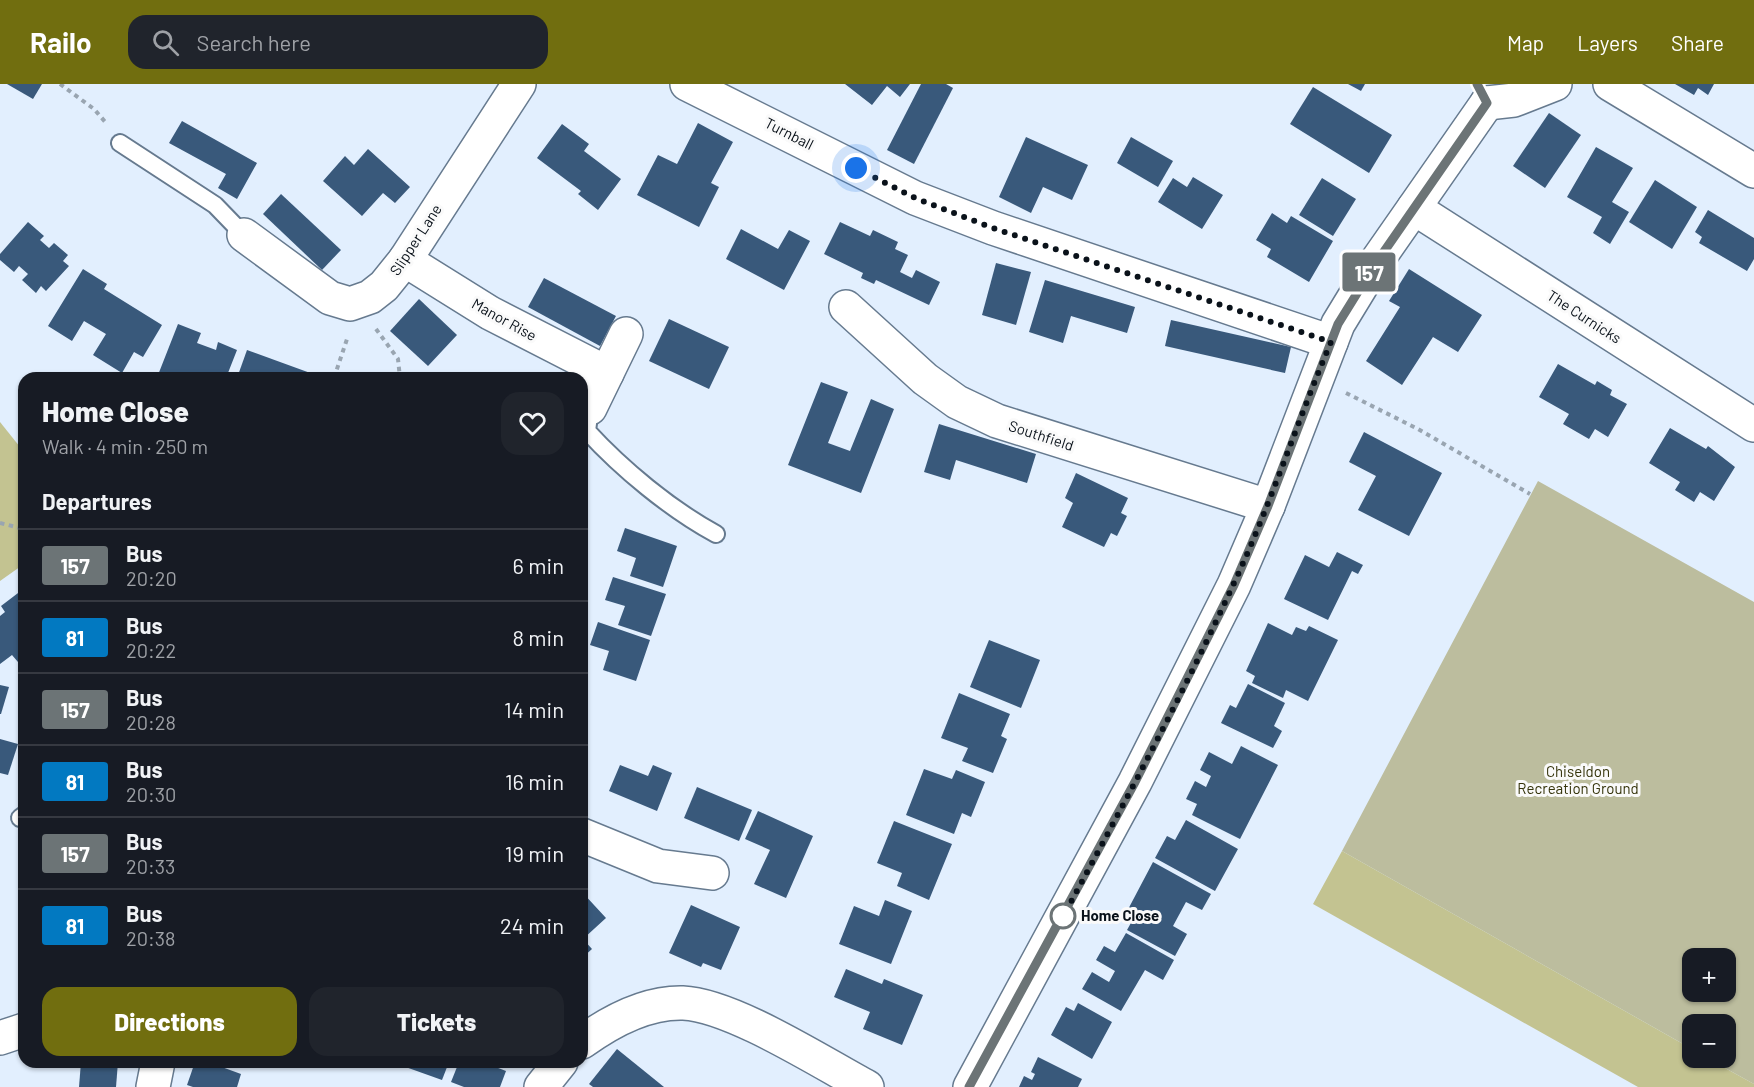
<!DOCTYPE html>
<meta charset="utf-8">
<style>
body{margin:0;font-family:Barlow,sans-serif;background:#20242c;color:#f1f3f6;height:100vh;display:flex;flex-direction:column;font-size:22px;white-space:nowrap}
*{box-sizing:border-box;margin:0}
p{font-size:20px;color:#9ea1a6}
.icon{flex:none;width:33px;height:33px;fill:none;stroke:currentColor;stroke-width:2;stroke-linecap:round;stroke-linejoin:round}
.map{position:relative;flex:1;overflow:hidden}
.sheet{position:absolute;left:18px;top:288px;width:570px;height:696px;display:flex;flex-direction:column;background:#171b24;border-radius:18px;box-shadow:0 2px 4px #0004}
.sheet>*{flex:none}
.badge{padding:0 12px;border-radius:4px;font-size:21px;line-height:39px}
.fabs{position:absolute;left:1682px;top:864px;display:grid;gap:12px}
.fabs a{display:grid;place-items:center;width:54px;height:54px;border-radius:12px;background:#171b24;box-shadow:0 2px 4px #0004;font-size:30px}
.you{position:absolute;width:30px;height:30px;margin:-15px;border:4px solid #fff;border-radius:50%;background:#1a73e8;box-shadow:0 0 0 9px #1a73e833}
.map>.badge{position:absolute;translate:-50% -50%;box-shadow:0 0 0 3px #fff}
h2{padding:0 24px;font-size:22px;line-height:54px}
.round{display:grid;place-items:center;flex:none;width:63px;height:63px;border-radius:18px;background:#20242c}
.head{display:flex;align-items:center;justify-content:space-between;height:102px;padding:0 24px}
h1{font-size:28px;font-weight:800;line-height:45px}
.action{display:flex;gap:12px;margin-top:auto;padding:12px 24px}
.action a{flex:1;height:69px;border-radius:18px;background:#716e0f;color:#fff;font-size:24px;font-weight:800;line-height:69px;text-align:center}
.action a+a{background:#20242c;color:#f1f3f6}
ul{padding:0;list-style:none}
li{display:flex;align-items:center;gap:18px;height:72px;padding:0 24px;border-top:2px solid #363941}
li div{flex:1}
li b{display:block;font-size:22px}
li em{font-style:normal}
li .badge{min-width:66px;font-weight:700;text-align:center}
header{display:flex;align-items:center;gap:36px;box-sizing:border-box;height:84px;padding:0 30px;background:#716e0f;color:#fff}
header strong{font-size:28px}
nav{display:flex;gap:33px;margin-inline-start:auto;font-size:21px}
.search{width:420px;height:54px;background:#20242c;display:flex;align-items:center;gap:15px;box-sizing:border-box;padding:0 21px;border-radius:18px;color:#9ea1a6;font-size:22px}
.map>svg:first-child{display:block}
.green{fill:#bcbd9e;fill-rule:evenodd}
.forest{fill:#c3c391}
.building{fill:#39597b}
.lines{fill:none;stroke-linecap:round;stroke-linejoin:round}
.lane-casing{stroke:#667a8f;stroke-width:20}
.street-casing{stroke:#667a8f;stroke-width:36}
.secondary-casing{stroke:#667a8f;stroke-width:36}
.path{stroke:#99a5b1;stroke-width:4;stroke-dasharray:4.5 4.5;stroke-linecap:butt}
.lane{stroke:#fff;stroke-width:16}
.street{stroke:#fff;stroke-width:33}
.secondary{stroke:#fff;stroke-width:33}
.line-casing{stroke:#fff;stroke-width:14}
.line{stroke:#6c7476;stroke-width:9}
.walk{stroke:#0a121a;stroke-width:6;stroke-dasharray:0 10.8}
.stop-dot{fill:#fff;stroke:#6c7476;stroke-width:3}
.labels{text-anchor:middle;stroke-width:6;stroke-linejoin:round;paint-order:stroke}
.street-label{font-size:15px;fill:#0a121a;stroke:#fafafa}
.park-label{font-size:15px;fill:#35340b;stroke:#fafafa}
.stop-label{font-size:15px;font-weight:bold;fill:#0a121a;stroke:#fafafa;text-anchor:start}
</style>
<header>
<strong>Railo</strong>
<div class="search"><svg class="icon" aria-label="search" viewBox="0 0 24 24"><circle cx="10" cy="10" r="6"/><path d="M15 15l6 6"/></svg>Search here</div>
<nav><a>Map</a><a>Layers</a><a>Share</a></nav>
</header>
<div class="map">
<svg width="1754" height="1003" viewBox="0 0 1754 1003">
<rect width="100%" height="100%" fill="#e2effe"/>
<path class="green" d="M1538,397L1754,518V1000L1707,974H1725V940H1692V965L1342,767ZM1692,874H1725V908H1692Z"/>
<g class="forest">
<path d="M0,338L24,368V480L0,497Z"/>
<path d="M1342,767L1692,965V974H1707L1754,1000V1003H1638L1313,820Z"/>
</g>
<g class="building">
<path d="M7,0H42L33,15Z"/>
<path d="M845,0H910L900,13L887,2L872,21Z"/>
<path d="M921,0H946L953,4L914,80L887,66Z"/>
<path d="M1348,0H1365L1361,7Z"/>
<path d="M1675,0H1714L1708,11L1698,4L1694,11Z"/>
<path d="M1313,3L1392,51L1369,89L1290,40Z"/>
<path d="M1549,29L1581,51L1545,104L1513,82Z"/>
<path d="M182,37L257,79L237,115L218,104L226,90L169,59Z"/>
<path d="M698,39L733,58L711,99L719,103L699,143L637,111L658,71L677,80Z"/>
<path d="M562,40L589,60L584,67L621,95L598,126L578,110L581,107L537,74Z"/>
<path d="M1026,53L1088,81L1072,116L1043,103L1031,129L999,113Z"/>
<path d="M1131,53L1173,77L1158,103L1117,79Z"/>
<path d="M1596,63L1633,84L1612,118L1629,128L1610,160L1593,149L1602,133L1567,113Z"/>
<path d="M368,65L410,103L395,119L383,109L362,132L323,97L345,72L354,81Z"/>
<path d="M1193,93L1223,111L1202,145L1158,118L1173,94L1187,103Z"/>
<path d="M1322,94L1356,115L1333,152L1299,131Z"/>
<path d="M1655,96L1697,123L1672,165L1629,138Z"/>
<path d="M281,110L341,166L322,186L263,130Z"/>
<path d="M1708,126L1754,154V175L1747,187L1699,159L1702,153L1695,148Z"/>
<path d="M1272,129L1287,139L1291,132L1333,157L1309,198L1267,173L1271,165L1256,156Z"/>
<path d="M28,138L44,152L40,156L49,164L54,159L68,171L63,177L69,182L46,207L41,202L36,209L22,196L28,190L19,182L14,188L0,176V170Z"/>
<path d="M840,138L870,152L873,146L898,158L895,165L908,171L900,188L912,194L916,186L940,198L929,221L876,196L874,200L861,194L863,189L824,170Z"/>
<path d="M741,145L778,165L789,146L810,157L784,206L726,175Z"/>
<path d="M996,179L1031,188L1016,241L982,231Z"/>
<path d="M83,185L107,200L104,205L162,241L143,273L134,268L122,289L93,271L106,250L84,237L72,257L48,242Z"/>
<path d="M1409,185L1482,231L1458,268L1433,253L1402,301L1366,277L1400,223L1389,217Z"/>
<path d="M544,194L616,232L600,262L528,223Z"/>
<path d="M1045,196L1135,223L1127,249L1071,232L1063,259L1029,248Z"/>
<path d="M419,215L457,251L428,282L390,247Z"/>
<path d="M669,235L729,263L709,305L649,277Z"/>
<path d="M1171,236L1291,263L1285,289L1165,262Z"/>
<path d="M178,240L201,249L197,259L216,266L218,258L237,266L226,294H197L185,289L183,294H165L158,291Z"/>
<path d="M247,266L324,294H237Z"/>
<path d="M1558,280L1595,301L1597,297L1612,306L1610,311L1627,320L1608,353L1595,345L1589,355L1563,340L1569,330L1539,313Z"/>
<path d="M530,288L543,294H528Z"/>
<path d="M821,298L848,308L828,359L850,367L871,315L894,325L861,409L788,381Z"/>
<path d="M939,340L1036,370L1027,399L956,376L950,396L924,388Z"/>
<path d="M1670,344L1706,365L1708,362L1735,383L1714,417L1700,408L1694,418L1675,406L1680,398L1649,379Z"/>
<path d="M1364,348L1442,389L1409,452L1358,426L1376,392L1349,378Z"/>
<path d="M1076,389L1128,414L1121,429L1127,432L1117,452L1111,449L1104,463L1062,443L1073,419L1065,414Z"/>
<path d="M625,444L677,462L663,503L630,492L636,474L617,467Z"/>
<path d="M1337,468L1363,481L1358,490L1352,487L1328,536L1284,515L1305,471L1329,483Z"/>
<path d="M613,493L666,510L651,552L618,541L625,522L605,516Z"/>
<path d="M22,506L24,574L18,578L12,571L0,580V532L5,528L1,522Z"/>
<path d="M598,538L650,556L636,597L603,586L609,567L590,561Z"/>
<path d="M1268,539L1292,551L1296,543L1306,547L1309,542L1338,556L1308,617L1286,606L1283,614L1252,599L1255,592L1246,587Z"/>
<path d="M989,556L1040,576L1021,624L970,603Z"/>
<path d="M1248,600L1285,619L1274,642L1282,647L1273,664L1221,639L1230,621L1236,624Z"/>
<path d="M0,601L9,603L1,630H0Z"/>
<path d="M959,609L1010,630L1001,652L1007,655L993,689L962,677L968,664L941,654Z"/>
<path d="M0,655L18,660L8,691L0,689Z"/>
<path d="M1241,662L1278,681L1240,755L1192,731L1197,720L1186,715L1195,697L1206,703L1211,692L1200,686L1209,668L1232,680Z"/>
<path d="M582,672L587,674L582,686Z"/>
<path d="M620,681L648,692L653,681L672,689L657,727L609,707Z"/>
<path d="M924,685L952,695L956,686L985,698L971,733L962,729L954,750L906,731Z"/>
<path d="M697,703L752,726L739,757L684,734Z"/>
<path d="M758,727L813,752L786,814L754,800L770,766L745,755Z"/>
<path d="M1186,736L1238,765L1215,807L1155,774L1167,752L1175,756Z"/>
<path d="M894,737L952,760L929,816L897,802L902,789L877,779Z"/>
<path d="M1153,778L1211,810L1202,826L1186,818L1173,842L1187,850L1175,872L1127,846L1132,837L1124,833Z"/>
<path d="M582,808L606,834L583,855L592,865L582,874Z"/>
<path d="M885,816L912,827L891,880L839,860L854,822L879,832Z"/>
<path d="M691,821L740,843L721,886L703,879L701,883L669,869Z"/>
<path d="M1126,849L1174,876L1163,896L1145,886L1121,927L1082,905L1092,888L1109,898L1115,887L1096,876L1104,862L1115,868Z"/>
<path d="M846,885L882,900L884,895L923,911L902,961L863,945L870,928L834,913Z"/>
<path d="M1078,919L1112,938L1092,975L1051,951L1066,923L1074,927Z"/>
<path d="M617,965L664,1003H593L589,1000Z"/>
<path d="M1038,973L1082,995L1078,1003H1019L1024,992L1032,996L1035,990L1031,988Z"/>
<path d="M81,978H118L116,1003H79Z"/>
<path d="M195,978H208L241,990L237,1003H193L187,1001Z"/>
<path d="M402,978H449L442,996L400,981Z"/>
<path d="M459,978H494L493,982L506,987L500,1003H464L451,998Z"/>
</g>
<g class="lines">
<defs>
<g id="lane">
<path d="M120,59L215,121L244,151"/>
<path d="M590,324L587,347C622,385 670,425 716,450"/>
<path d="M20,734L24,731"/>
</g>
<g id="street">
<path d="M687,0L915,114L993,144L1331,258"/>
<path d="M1610,0L1754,87"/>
<path d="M1414,124L1754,341"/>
<path d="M244,151L330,214L350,220L370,213L384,202L405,176L519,0"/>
<path d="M405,176L490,229L607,289"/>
<path d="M846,223L925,295L957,318L997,337L1268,422"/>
<path d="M590,324L626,250"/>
<path d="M582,751L658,782L712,789"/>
<path d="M0,954L24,946"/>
<path d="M582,958C611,937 646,918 683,919C732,921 822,979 867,1003"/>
<path d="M153,1003L158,978"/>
<path d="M541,1003L561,978"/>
</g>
<g id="secondary">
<path d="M1487,19L1514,16L1555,0"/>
<path d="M970,1003L1135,698L1234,501L1268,422L1338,240L1374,181L1487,19"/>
</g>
</defs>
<use href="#lane" class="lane-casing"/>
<use href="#street" class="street-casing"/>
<use href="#secondary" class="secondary-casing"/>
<g class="path">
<path d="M60,0L94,25L107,40"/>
<path d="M376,245L398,275L400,294"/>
<path d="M334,294L348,252"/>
<path d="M1346,309L1418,345L1530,410"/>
<path d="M0,439L24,445"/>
</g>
<use href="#lane" class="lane"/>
<use href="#street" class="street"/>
<use href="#secondary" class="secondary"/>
</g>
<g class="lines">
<defs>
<path id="line" d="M969,1003L1135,698L1234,501L1268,422L1338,240L1374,182L1487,19L1477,0"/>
</defs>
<use href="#line" class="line-casing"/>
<use href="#line" class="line"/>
<path class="walk" d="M856,84L915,114L993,144L1331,258C1297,338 1271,420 1234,499C1181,615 1120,727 1059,840L1063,832"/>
</g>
<circle class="stop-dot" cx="1063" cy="832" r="12"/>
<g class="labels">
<g class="street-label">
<text transform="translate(789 50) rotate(27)" y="5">Turnball</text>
<text transform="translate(416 156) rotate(-57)" y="5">Slipper Lane</text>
<text transform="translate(1584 233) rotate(33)" y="5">The Curnicks</text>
<text transform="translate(504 236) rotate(29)" y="5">Manor Rise</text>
<text transform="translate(1041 352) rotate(18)" y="5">Southfield</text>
</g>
<g class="park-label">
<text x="1578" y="693">Chiseldon<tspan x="1578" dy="17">Recreation Ground</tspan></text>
</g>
<g class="stop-label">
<text x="1081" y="837">Home Close</text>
</g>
</g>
</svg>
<div class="fabs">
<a>+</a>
<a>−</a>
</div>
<div class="you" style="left:856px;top:84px"></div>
<b class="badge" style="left:1369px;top:188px;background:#6c7476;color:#fff">157</b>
<section class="sheet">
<div class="head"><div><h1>Home Close</h1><p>Walk · 4 min · 250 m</p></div><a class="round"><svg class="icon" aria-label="heart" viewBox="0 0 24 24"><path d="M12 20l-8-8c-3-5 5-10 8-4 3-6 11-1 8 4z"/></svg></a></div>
<h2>Departures</h2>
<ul>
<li><span class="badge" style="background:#6c7476;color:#fff">157</span><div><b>Bus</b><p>20:20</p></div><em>6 min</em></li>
<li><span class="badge" style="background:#0279c1;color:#fff">81</span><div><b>Bus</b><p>20:22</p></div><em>8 min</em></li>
<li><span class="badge" style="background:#6c7476;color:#fff">157</span><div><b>Bus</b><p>20:28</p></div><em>14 min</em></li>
<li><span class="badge" style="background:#0279c1;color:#fff">81</span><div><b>Bus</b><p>20:30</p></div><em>16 min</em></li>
<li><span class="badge" style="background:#6c7476;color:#fff">157</span><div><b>Bus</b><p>20:33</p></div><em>19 min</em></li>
<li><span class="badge" style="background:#0279c1;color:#fff">81</span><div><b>Bus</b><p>20:38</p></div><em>24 min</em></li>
</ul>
<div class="action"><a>Directions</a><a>Tickets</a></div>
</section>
</div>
